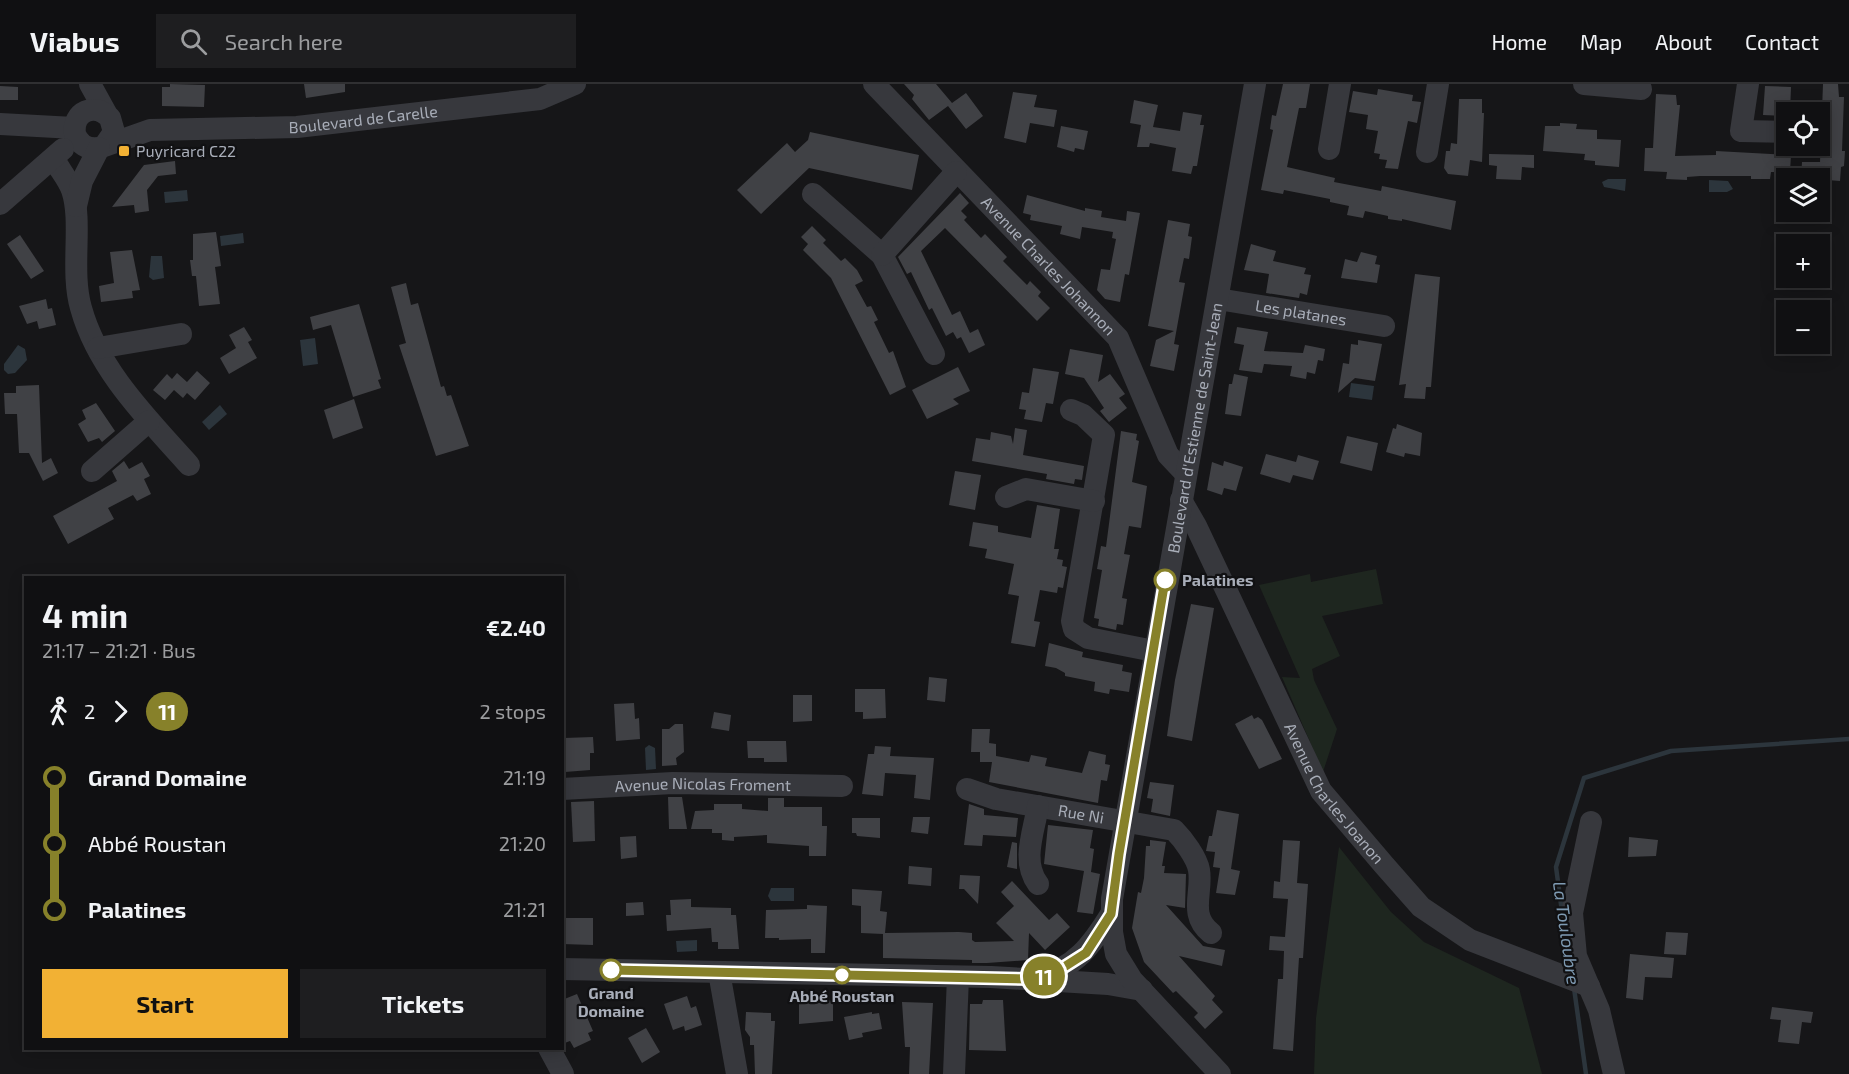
<!DOCTYPE html>
<meta charset="utf-8">
<style>
body{margin:0;font-family:"Exo 2",sans-serif;background:#1e1e20;color:#f1f3f6;height:100vh;display:flex;flex-direction:column;font-size:22px;white-space:nowrap}
*{box-sizing:border-box;margin:0}
p{font-size:20px;color:#9c9d9f}
.icon{flex:none;width:33px;height:33px;fill:none;stroke:currentColor;stroke-width:2;stroke-linecap:round;stroke-linejoin:round}
.map{position:relative;flex:1;overflow:hidden}
.drawer{position:absolute;left:24px;top:492px;width:540px;height:474px;display:flex;flex-direction:column;background:#101012;border-radius:0px;box-shadow:0 3px 15px #0003,0 0 0 2px #303032}
.drawer>*{flex:none}
.badge{padding:0 12px;border-radius:20px;font-size:21px;line-height:39px}
.controls{position:absolute;left:1776px;top:18px;display:grid;gap:12px}
.controls a{display:grid;place-items:center;width:54px;height:54px;border-radius:0px;background:#101012;box-shadow:0 3px 15px #0003,0 0 0 2px #303032;font-size:30px}
.map>.badge{position:absolute;translate:-50% -50%;box-shadow:0 0 0 3px #fff}
.legs{display:flex;align-items:center;gap:9px;height:66px;padding:0 18px;font-size:20px}
.legs p{margin-inline-start:auto}
.head{display:flex;align-items:center;justify-content:space-between;height:102px;padding:0 18px}
h1{font-size:33px;font-weight:700;line-height:45px}
.primary-button{display:flex;gap:12px;margin-top:auto;padding:12px 18px}
.primary-button a{flex:1;height:69px;border-radius:0px;background:#f2b134;color:#111;font-size:24px;font-weight:700;line-height:69px;text-align:center}
.primary-button a+a{background:#1e1e20;color:#f1f3f6}
ul{padding:0 18px;list-style:none}
li{display:flex;align-items:center;gap:21px;height:66px;font-size:22px}
li i{display:grid;place-items:center;width:9px;height:100%;margin:0 8px;background:currentColor}
li i::after{content:'';width:15px;height:15px;margin:-8px;border:4px solid;border-radius:50%;background:#101012}
li p{margin-inline-start:auto}
li:first-child i{background:linear-gradient(#0000 50%,currentColor 0)}
li:last-child i{background:linear-gradient(currentColor 50%,#0000 0)}
header{display:flex;align-items:center;gap:36px;box-sizing:border-box;height:84px;padding:0 30px;background:#101012;border-bottom:2px solid #303032}
header strong{font-size:28px}
nav{display:flex;gap:33px;margin-inline-start:auto;font-size:21px}
.search{width:420px;height:54px;background:#1e1e20;display:flex;align-items:center;gap:15px;box-sizing:border-box;padding:0 21px;border-radius:0px;color:#9c9d9f;font-size:22px}
.map>svg:first-child{display:block}
.green{fill:#1e261f}
.water{fill:#2c353c}
.lines{fill:none;stroke-linecap:round;stroke-linejoin:round}
.stream{stroke:#2c353c;stroke-width:4.5}
.building{fill:#404145}
.minor{stroke:#37383d;stroke-width:22}
.line-1-casing{stroke:#fff;stroke-width:14}
.line-1{stroke:#87812a;stroke-width:9}
.poi-dot{fill:#f2b134;stroke:#111113;stroke-width:2}
.stop-1-dot{fill:#fff;stroke:#87812a;stroke-width:3}
.labels{text-anchor:middle;stroke-width:4.5;stroke-linejoin:round;paint-order:stroke}
.street-label{font-size:16px;fill:#a8adb8;stroke:#111113}
.poi-label{font-size:16px;fill:#a8adb8;stroke:#111113;text-anchor:start}
.stop-label{font-size:16px;font-weight:bold;fill:#a8adb8;stroke:#111113}
.water-label{font-size:18px;font-style:italic;fill:#7f9bb3;stroke:#111113}
</style>
<header>
<strong>Viabus</strong>
<div class="search"><svg class="icon" aria-label="search" viewBox="0 0 24 24"><circle cx="10" cy="10" r="6"/><path d="M15 15l6 6"/></svg>Search here</div>
<nav><a>Home</a><a>Map</a><a>About</a><a>Contact</a></nav>
</header>
<div class="map">
<svg width="1849" height="990" viewBox="0 0 1849 990">
<rect width="100%" height="100%" fill="#161618"/>
<g class="green">
<path d="M1376,485L1383,520L1322,532L1340,572L1312,585L1314,596L1337,645L1323,688L1282,593L1300,594L1259,501L1310,490L1311,498Z"/>
<path d="M1339,763L1391,828L1424,858L1519,904L1542,990H1314L1316,934Z"/>
</g>
<g class="water">
<path d="M1608,95H1626L1625,107L1604,103L1602,98Z"/>
<path d="M1709,96L1728,97L1733,105L1727,108H1709Z"/>
<path d="M187,106L188,117L165,119L164,108Z"/>
<path d="M243,149L244,159L221,162L220,152Z"/>
<path d="M151,172H162L164,194L153,196L149,193Z"/>
<path d="M315,254L318,280L303,282L300,256Z"/>
<path d="M18,261L25,265L27,276L15,289L8,290L4,286V280Z"/>
<path d="M1351,299L1374,302L1372,316L1349,313Z"/>
<path d="M220,321L227,330L209,346L202,338Z"/>
<path d="M649,661L655,664L656,685L646,686L645,664Z"/>
<path d="M771,804H794V817H771L768,812Z"/>
<path d="M697,856V867L677,868L676,857Z"/>
</g>
<g class="lines">
<g class="stream">
<path d="M1562,828L1556,783L1584,694L1671,667L1849,655"/>
<path d="M1574,904L1586,990"/>
</g>
</g>
<g class="building">
<path d="M170,0L205,1L204,23L162,22V3H170Z"/>
<path d="M304,0H345V8L306,14Z"/>
<path d="M904,0H936L952,19L966,9L983,32L966,45L948,22L929,36L912,15L914,11Z"/>
<path d="M1283,0H1310L1306,24H1299L1287,83L1335,94L1334,98L1381,107L1382,102L1456,117L1451,146L1402,135V137L1388,135V132L1365,127L1363,134L1347,131L1349,122L1330,118V115L1284,106L1283,110L1261,106L1273,46L1270,45L1272,31L1276,32Z"/>
<path d="M1823,0H1838L1839,13H1844L1842,67H1845L1844,82L1841,83L1840,97L1801,94L1802,78H1820Z"/>
<path d="M0,2L18,3V16H0Z"/>
<path d="M1765,2L1791,3L1790,28H1786V32L1763,31Z"/>
<path d="M1378,5L1413,11L1412,17L1421,18L1417,39L1408,37L1398,85L1385,84L1387,76L1379,75L1380,70L1374,69L1378,47L1366,45L1368,31L1349,28L1353,7L1377,11Z"/>
<path d="M1013,8L1037,11L1034,23L1057,26L1054,43L1030,39L1026,59L1004,54Z"/>
<path d="M1656,10L1676,11L1677,21H1680L1675,72L1716,71V67L1791,71L1790,88H1771L1770,95H1751V92H1700L1687,93V96L1666,95L1667,88L1644,87L1645,64H1653Z"/>
<path d="M1459,15H1482V29H1484L1482,78L1470,76L1468,92L1448,90L1444,84L1446,67H1450L1451,59L1457,60Z"/>
<path d="M1134,16L1158,21L1153,43L1180,47L1183,28L1202,31L1200,41H1204L1197,82H1193L1191,90L1172,87L1176,64L1150,59L1149,63H1137L1141,41L1130,39Z"/>
<path d="M1560,39L1577,40L1576,45L1597,46V55L1621,56L1619,83L1595,81V77L1584,76L1585,70L1543,67L1545,42H1560Z"/>
<path d="M1061,42L1088,47L1084,66L1075,64L1074,68L1057,63Z"/>
<path d="M810,48L919,71L912,106L809,84L761,130L737,106L787,59L795,68L808,56Z"/>
<path d="M1489,70L1534,71V84L1522,83L1521,96L1496,95L1497,82L1489,81Z"/>
<path d="M175,77L176,90L158,92L147,106L149,127L135,129L134,121L112,123L144,81Z"/>
<path d="M960,109L969,119L961,127L967,133L964,136L981,154L985,150L1007,173L1003,177L1027,201L1030,197L1041,208L1038,212L1050,224L1037,237L945,144L921,167L952,231L960,227L970,249L978,245L985,261L969,269L961,253L957,255L953,248L946,252L932,224L929,226L911,188L907,190L898,173Z"/>
<path d="M1027,111L1085,127V124L1102,127L1101,133L1126,137L1127,127L1140,129L1129,191L1125,190L1120,218L1105,215L1097,206L1101,185L1110,186L1116,155L1112,154L1113,148L1082,143L1080,155L1060,150L1062,142L1030,136L1031,131L1023,129Z"/>
<path d="M1168,136L1190,140L1188,152L1192,153L1189,175L1184,174L1179,198L1185,199L1174,260L1179,261L1174,287L1150,282L1156,256L1174,247L1148,242Z"/>
<path d="M812,142L826,156L823,159L841,177L845,174L857,186L863,197L855,201L867,223L871,222L878,236L874,238L889,269L893,267L906,303L890,311L831,194L803,166L808,160L801,153Z"/>
<path d="M216,148L221,182L215,183L220,220L199,222L196,192H192L190,176H193V150Z"/>
<path d="M20,151L44,187L31,195L7,160Z"/>
<path d="M1251,160L1276,167L1273,177L1306,184L1304,190L1311,191L1307,211L1300,209L1299,214L1266,209L1269,190L1244,186Z"/>
<path d="M132,166L140,206L132,207L133,214L101,218L99,202L114,199L110,168Z"/>
<path d="M1361,168L1377,172L1375,180L1380,181L1377,199L1341,194L1345,175L1357,178Z"/>
<path d="M1415,190L1440,193L1431,303H1426L1425,315L1404,314L1406,300L1399,301Z"/>
<path d="M406,199L411,221L418,219L441,303L444,302L447,312L451,311L469,362L436,372L399,261L406,259L391,203Z"/>
<path d="M46,215L48,225L52,224L56,241L39,245L37,237L27,240L19,222Z"/>
<path d="M359,220L381,295L378,296L381,304L353,313L331,241L313,246L310,233Z"/>
<path d="M244,243L252,256L248,258L257,274L229,290L220,274L236,264L229,251Z"/>
<path d="M1237,243L1268,248L1264,267L1303,269L1305,261L1325,265L1323,277L1318,276L1315,290L1307,288L1306,295L1290,292L1292,282L1264,280L1262,289L1239,286L1244,261L1234,259Z"/>
<path d="M1358,256L1382,260L1375,297L1355,294L1338,309L1343,279L1349,280L1351,260L1358,261Z"/>
<path d="M1070,265L1103,271L1098,298L1110,290L1125,310L1119,314L1127,324L1109,338L1100,327L1104,324L1084,294L1065,290Z"/>
<path d="M958,283L970,307L953,315L959,320L927,335L912,306Z"/>
<path d="M1033,284L1059,288L1053,320L1046,319L1042,338L1024,335L1026,326L1019,325L1022,308L1029,309Z"/>
<path d="M197,287L210,299L195,316L187,309L183,314L174,306L165,316L153,306L167,290L172,295L177,289L187,298Z"/>
<path d="M1234,290L1248,293L1241,332L1225,330L1229,300H1232Z"/>
<path d="M39,301L42,379L51,374L58,389L43,397L29,369H19L17,330H5L4,309H16V302Z"/>
<path d="M354,315L363,344L333,355L324,326Z"/>
<path d="M96,319L115,347L102,358L99,354L88,358L78,340L86,335L82,326Z"/>
<path d="M1397,340L1422,349L1420,372L1405,369L1404,373L1386,368L1393,344L1396,345Z"/>
<path d="M1015,344L1027,346L1023,371L1084,382L1082,396L1075,395L1074,400L1046,395L1047,390L972,377L976,354L990,356L991,348L1011,352L1013,360Z"/>
<path d="M1121,347L1137,350L1136,356L1139,357L1132,398L1147,402L1141,444L1129,442L1124,470L1130,471L1122,514L1127,515L1123,541L1117,540L1116,546L1098,542L1099,535L1094,534L1102,486L1097,485L1101,462L1106,463Z"/>
<path d="M1347,352L1378,359L1372,387L1340,379Z"/>
<path d="M1266,370L1296,378L1298,371L1319,377L1313,396L1293,391L1290,399L1260,390Z"/>
<path d="M124,377L129,385L142,378L150,392L144,395L151,410L137,417L133,411L108,424L114,435L68,460L53,432L117,397L112,387Z"/>
<path d="M1224,377L1243,383L1236,407L1224,404L1222,411L1207,406L1212,378L1223,382Z"/>
<path d="M955,387L981,391L975,426L949,421Z"/>
<path d="M1037,421L1060,425L1054,465H1059L1057,475L1063,476L1062,482L1067,483L1063,504L1058,503L1057,509L1040,506L1034,537L1040,538L1035,563L1011,559L1019,512L1008,510L1014,480L985,474L987,465L969,462L973,438L998,442V448L1031,454Z"/>
<path d="M1191,520L1214,524L1192,657L1167,652L1175,596Z"/>
<path d="M1049,559L1083,568L1082,573L1123,581L1122,587L1132,589L1129,608L1110,605L1109,610L1094,607L1095,598L1065,592V589L1056,584L1045,582Z"/>
<path d="M929,593L947,595L945,618L927,616Z"/>
<path d="M855,605H885L886,634L863,635V628H855Z"/>
<path d="M793,611H812V637L793,638Z"/>
<path d="M634,619L635,635L639,634L640,655L616,657L614,620Z"/>
<path d="M714,628L731,631L729,647L711,644Z"/>
<path d="M1252,631L1254,635L1258,633L1262,636L1282,675L1259,685L1235,640Z"/>
<path d="M675,640H683L684,668L676,674L677,681L662,682V645H669Z"/>
<path d="M972,645H990L989,659L996,660V672L1029,678L1031,671L1047,674L1045,682L1082,689L1089,667L1106,671L1105,680L1110,681L1107,697L1101,696L1098,719L989,698L992,678H980V668H971Z"/>
<path d="M593,653L594,669H590V686L565,688L564,654Z"/>
<path d="M747,657H786L787,678H764V674H748Z"/>
<path d="M875,662L891,663L890,672L934,674L930,716L914,714L916,691L885,689L883,712L862,710L868,670H874Z"/>
<path d="M1150,698L1174,701L1170,732L1151,728L1153,715L1147,714Z"/>
<path d="M668,713H682L687,745H669Z"/>
<path d="M768,714H784V723H822V742H827L826,772H809V762L767,759V751L734,753V757L722,756V749H712V745H691L695,727L714,726V720H742V725L768,727Z"/>
<path d="M594,717L595,757L573,758L571,718Z"/>
<path d="M969,720L984,725V731L1018,734L1016,753L983,751L982,762L964,761Z"/>
<path d="M1217,726L1239,730L1231,785L1240,787L1235,811L1216,809L1220,784L1213,783L1215,768L1206,767L1209,752H1212Z"/>
<path d="M913,733H930L928,750L911,748Z"/>
<path d="M852,734H880V754L857,752L856,749H852Z"/>
<path d="M1048,741L1093,746L1090,764L1094,765L1091,788L1100,790L1093,830L1077,828L1084,787L1044,780Z"/>
<path d="M636,752L637,773L621,775L620,753Z"/>
<path d="M1629,753L1658,756L1656,772L1628,773Z"/>
<path d="M1150,756L1166,758L1162,782H1165L1164,789L1186,790L1185,824L1166,821L1203,862L1225,866L1222,882L1179,872L1215,912L1212,916L1223,928L1205,945L1194,933L1198,929L1176,907L1173,909L1144,878L1132,844L1138,808L1141,809L1144,794L1146,762H1150Z"/>
<path d="M1283,756L1300,757L1297,799L1308,800L1303,874H1299L1293,967L1273,965L1278,895H1283L1284,867L1269,866L1270,852L1285,853L1288,815L1273,814L1274,797L1280,798Z"/>
<path d="M1012,758L1017,759V785L1007,783Z"/>
<path d="M909,782L932,784L931,802L908,800Z"/>
<path d="M960,791L980,792L978,820L964,805H959Z"/>
<path d="M1012,797L1049,836L1057,829L1070,843L1045,866L1029,849L1028,876L987,879H972V876L883,874V850L861,849V822L852,821V805L882,807L880,827L887,828L885,849L959,848L972,849V856L975,858L1014,857L996,839L1014,822L1001,808Z"/>
<path d="M691,815V823L731,824V831H736L739,865H718V858H712L711,844L667,847L666,831H671L670,816Z"/>
<path d="M643,818L644,831L626,832V819Z"/>
<path d="M807,821L827,822L825,869H811V855L779,856V854H765L766,826L807,825Z"/>
<path d="M562,834H593V861L562,860Z"/>
<path d="M1666,848L1688,849L1686,871L1664,870Z"/>
<path d="M1630,870L1674,874L1672,894L1645,893L1643,916L1626,914Z"/>
<path d="M577,910L593,947L588,949L591,956L574,964L570,957L562,960V916Z"/>
<path d="M687,912L691,924L696,922L702,941L685,947L684,942L673,946L664,920Z"/>
<path d="M807,913L833,917V937L799,940V920H807Z"/>
<path d="M983,916H1003L1006,967L969,966L970,920H982Z"/>
<path d="M902,918L933,919L929,990H909L910,963H905Z"/>
<path d="M1772,923L1813,928L1811,939L1802,938L1799,960L1778,958L1781,936L1770,935Z"/>
<path d="M746,928L771,929V937H775L772,990H755L754,961H750V953L745,946Z"/>
<path d="M872,928V930L879,929L882,945L862,949L863,953L849,956L844,933Z"/>
<path d="M646,944L660,968L642,979L628,954Z"/>
</g>
<g class="lines">
<g class="minor">
<path d="M90,0L106,29"/>
<path id="s1" d="M874,0L1118,254L1168,371L1185,389"/>
<path d="M1584,0L1641,5"/>
<path d="M1748,0L1741,47L1786,48"/>
<path d="M0,40L74,44"/>
<path id="s2" d="M105,61L114,48L110,34C95,18 72,27 75,50C79,60 87,66 99,64L150,46L297,43L540,15L575,0"/>
<path d="M1329,65L1340,0"/>
<path d="M1427,68L1438,0"/>
<path d="M54,75C59,85 68,95 72,106C83,138 70,186 81,224C98,286 148,335 189,381"/>
<path d="M813,110L882,171L934,270"/>
<path d="M0,120L63,65"/>
<path d="M76,122L82,97L99,64"/>
<path d="M882,171L956,88"/>
<path id="s3" d="M1218,215L1384,242"/>
<path d="M98,264L181,250"/>
<path d="M1071,326L1083,331L1104,351L1072,537L1074,545L1088,554L1154,567"/>
<path d="M92,387L149,337"/>
<path d="M1006,413L1026,405L1094,417"/>
<path id="s4" d="M1181,416L1196,442L1321,707L1384,781L1421,823L1470,856L1589,902"/>
<path id="s5" d="M562,705L673,699L842,702"/>
<path id="s6" d="M967,705L996,715L1174,746C1183,755 1197,774 1199,786C1203,808 1188,831 1211,849"/>
<path d="M1591,738L1572,829L1576,872L1599,926L1614,990"/>
<path d="M1038,800C1021,778 1034,747 1038,722"/>
<path d="M562,885L991,893L1108,900L1142,906"/>
<path d="M719,888L737,990"/>
<path d="M1039,893C1075,884 1092,861 1111,830"/>
<path d="M549,964L563,990"/>
<path d="M954,990L958,893"/>
<path id="s7" d="M1220,990L1132,896L1116,870L1112,848V815L1255,0"/>
</g>
</g>
<g class="lines">
<defs>
<path id="line-1" d="M611,886L1032,895L1053,890L1086,869L1111,830L1119,770L1165,496"/>
</defs>
<use href="#line-1" class="line-1-casing"/>
<use href="#line-1" class="line-1"/>
</g>
<rect class="poi-dot" x="118" y="61" width="12" height="12" rx="3"/>
<g class="stop-1-dot">
<circle cx="1165" cy="496" r="10"/>
<circle cx="611" cy="886" r="10"/>
<circle cx="842" cy="891" r="8"/>
</g>
<g class="labels">
<g class="street-label">
<text dy="6" stroke="none"><textPath href="#s2" startOffset="382">Boulevard de Carelle</textPath></text>
<text dy="6" stroke="none"><textPath href="#s1" startOffset="252">Avenue Charles Johannon</textPath></text>
<text dy="6" stroke="none"><textPath href="#s3" startOffset="84">Les platanes</textPath></text>
<text dy="6" stroke="none"><textPath href="#s7" startOffset="693">Boulevard d'Estienne de Saint-Jean</textPath></text>
<text dy="6" stroke="none"><textPath href="#s5" startOffset="141">Avenue Nicolas Froment</textPath></text>
<text dy="6" stroke="none"><textPath href="#s4" startOffset="332">Avenue Charles Joanon</textPath></text>
<text dy="6" stroke="none"><textPath href="#s6" startOffset="117">Rue Ni</textPath></text>
</g>
<g class="poi-label">
<text x="136" y="73">Puyricard C22</text>
</g>
<g class="stop-label">
<text x="1182" y="502" text-anchor="start">Palatines</text>
<text x="611" y="915">Grand<tspan x="611" dy="18">Domaine</tspan></text>
<text x="842" y="918">Abbé Roustan</text>
</g>
<g class="water-label">
<text transform="translate(1566 849) rotate(82)" y="6">La Touloubre</text>
</g>
</g>
</svg>
<div class="controls">
<a><svg class="icon" aria-label="locate" viewBox="0 0 24 24"><circle cx="12" cy="12" r="6"/><path d="M12 2v4M12 18v4M2 12h4M18 12h4"/></svg></a>
<a><svg class="icon" aria-label="layers" viewBox="0 0 24 24"><path d="M12 4l9 5-9 5-9-5zM3 14l9 5 9-5"/></svg></a>
<a>+</a>
<a>−</a>
</div>
<b class="badge" style="left:1044px;top:892px;background:#87812a;color:#fff">11</b>
<section class="drawer">
<div class="head"><div><h1>4 min</h1><p>21:17 – 21:21 · Bus</p></div><b>€2.40</b></div>
<div class="legs"><svg class="icon" aria-label="walk" viewBox="0 0 24 24"><circle cx="13" cy="4" r="2"/><path d="M13 8l-2 6 4 7M11 14l-3 7M7 12l3-4h3l4 4"/></svg>2<svg class="icon" aria-label="forward" viewBox="0 0 24 24"><path d="M9 5l7 7-7 7"/></svg><b class="badge" style="background:#87812a;color:#fff">11</b><p>2 stops</p></div>
<ul>
<li><i style="color:#87812a"></i><b>Grand Domaine</b><p>21:19</p></li>
<li><i style="color:#87812a"></i><span>Abbé Roustan</span><p>21:20</p></li>
<li><i style="color:#87812a"></i><b>Palatines</b><p>21:21</p></li>
</ul>
<div class="primary-button"><a>Start</a><a>Tickets</a></div>
</section>
</div>
